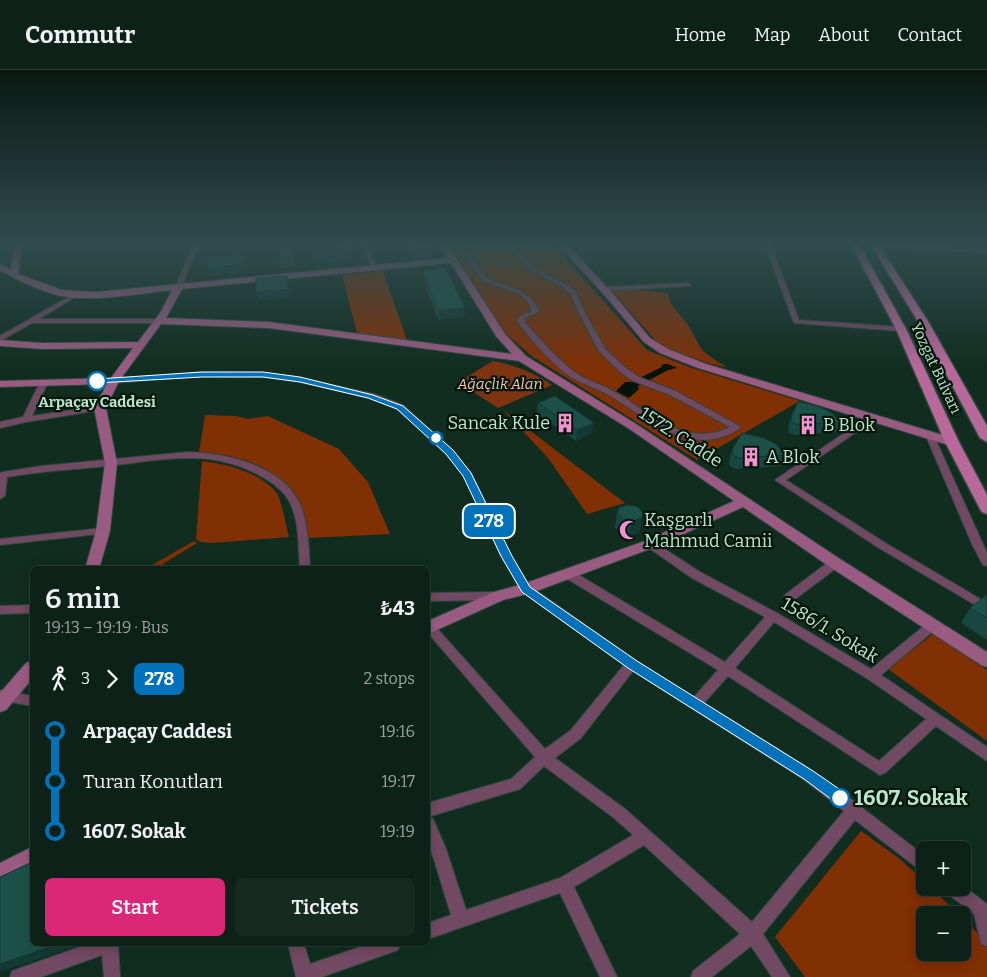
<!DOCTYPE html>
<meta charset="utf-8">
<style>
body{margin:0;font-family:Bitter,serif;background:#152a21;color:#f1f3f6;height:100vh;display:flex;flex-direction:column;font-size:19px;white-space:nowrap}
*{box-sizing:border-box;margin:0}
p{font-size:16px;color:#9aa4a2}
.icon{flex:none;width:28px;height:28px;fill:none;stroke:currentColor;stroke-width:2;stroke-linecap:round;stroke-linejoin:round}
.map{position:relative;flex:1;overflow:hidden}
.sheet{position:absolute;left:30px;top:496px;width:400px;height:380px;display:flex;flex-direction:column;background:#0c2218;border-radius:8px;box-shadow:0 2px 12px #0003,0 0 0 1px #2c3f37}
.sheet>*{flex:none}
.badge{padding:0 10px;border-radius:8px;font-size:18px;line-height:32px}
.tools{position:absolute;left:916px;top:771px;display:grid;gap:10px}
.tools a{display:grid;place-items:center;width:55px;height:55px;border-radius:8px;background:#0c2218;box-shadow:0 2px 12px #0003,0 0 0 1px #2c3f37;font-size:25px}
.map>.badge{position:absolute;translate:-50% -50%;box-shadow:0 0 0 2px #fff}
.legs{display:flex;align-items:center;gap:8px;height:55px;padding:0 15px;font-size:16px}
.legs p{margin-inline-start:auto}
.head{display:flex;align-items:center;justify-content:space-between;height:85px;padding:0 15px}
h1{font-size:28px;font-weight:600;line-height:38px}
.primary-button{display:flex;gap:10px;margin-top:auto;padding:10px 15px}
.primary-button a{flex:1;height:58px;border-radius:8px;background:#db2777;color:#fff;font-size:20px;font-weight:600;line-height:58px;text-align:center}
.primary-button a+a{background:#152a21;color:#f1f3f6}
ul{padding:0 15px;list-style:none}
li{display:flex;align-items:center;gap:18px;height:50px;font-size:19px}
li i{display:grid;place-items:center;width:8px;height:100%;margin:0 6px;background:currentColor}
li i::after{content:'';width:12px;height:12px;margin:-6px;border:4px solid;border-radius:50%;background:#0c2218}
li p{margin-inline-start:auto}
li:first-child i{background:linear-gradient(#0000 50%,currentColor 0)}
li:last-child i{background:linear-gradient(currentColor 50%,#0000 0)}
header{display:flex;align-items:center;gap:30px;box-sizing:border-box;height:70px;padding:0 25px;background:#0c2218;border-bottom:1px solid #2c3f37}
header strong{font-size:24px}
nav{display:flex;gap:28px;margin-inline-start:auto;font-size:18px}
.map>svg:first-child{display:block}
.green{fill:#812f05}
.forest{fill:#7f3310}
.water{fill:#03120a}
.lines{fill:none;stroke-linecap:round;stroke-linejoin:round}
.street-casing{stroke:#2b4a3c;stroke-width:2}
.secondary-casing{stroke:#2b4a3c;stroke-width:2}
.primary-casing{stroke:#2b4a3c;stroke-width:3}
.street{fill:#714962;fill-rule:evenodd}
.secondary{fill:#9a5b83;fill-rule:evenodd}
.primary{fill:#b9689c;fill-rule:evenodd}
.wall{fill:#184640}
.shaded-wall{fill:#143934}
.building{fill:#1c514a;stroke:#143934}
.line-1{fill:#0072bc;stroke:#fff}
.stop-1-dot{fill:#fff;stroke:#0072bc;stroke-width:2.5}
.labels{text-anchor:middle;stroke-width:4.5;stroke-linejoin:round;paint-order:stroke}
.far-street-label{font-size:15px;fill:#b9e4cd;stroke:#00150a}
.far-park-label{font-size:15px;font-style:italic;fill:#fac3ae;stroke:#00150a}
.far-stop-label{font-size:15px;font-weight:bold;fill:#b9e4cd;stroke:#00150a}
.poi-label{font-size:18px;fill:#b9e4cd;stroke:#00150a;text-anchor:start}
.street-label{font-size:18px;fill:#b9e4cd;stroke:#00150a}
.near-stop-label{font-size:21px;font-weight:bold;fill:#b9e4cd;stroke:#00150a;text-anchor:start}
</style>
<header>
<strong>Commutr</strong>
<nav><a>Home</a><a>Map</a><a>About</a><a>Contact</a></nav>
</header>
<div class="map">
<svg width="987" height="907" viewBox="0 0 987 907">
<rect width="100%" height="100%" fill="#102d20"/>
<g class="green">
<path d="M448,172H551L647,280L689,297L800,331L697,390L533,287L505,263Z"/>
<path d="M383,201L407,270L357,263L342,205Z"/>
<path d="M630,219L668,223L671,234L688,255L702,280L712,288L727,297L711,294L668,279L656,271L612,221Z"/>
<path d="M503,340L625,433L587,444L548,388Z"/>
<path d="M205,345L236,346L248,349L268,346L339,379L368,412L390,464L308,468C306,460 306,450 303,442C286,398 242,385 199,382Z"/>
<path d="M202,391C227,394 259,402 276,422C282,429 286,457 289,467L212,473L201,472L196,469Z"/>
<path d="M194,471L197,473L155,499H128L152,495Z"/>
<path d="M933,564L987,600V671L888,599Z"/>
<path d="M861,761L900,789L925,812V818H931L960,845H925V882H962L963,848L987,873V907H805L775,867Z"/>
</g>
<path class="forest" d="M493,291C515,295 533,302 552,315L498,338L458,312Z"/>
<path class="water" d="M664,294H668L677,298L668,300L638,316L639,319L629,328L616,321L625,312H631L662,297L661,296Z"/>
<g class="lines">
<defs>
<g id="street">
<path d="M194,172H200L181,218L176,219L175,218Z"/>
<path d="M363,172H369L376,199L371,198Z"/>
<path d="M451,172C469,172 474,195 485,206C489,210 495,211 499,213C518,220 529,222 539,240L537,243L525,248L524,251C539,268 554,286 572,300C584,310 599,313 613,321C650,342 685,379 730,357L670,325L633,311L620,302L599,281L578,241L571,224L563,217L527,198L506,172H512L531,196L567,215L576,222L584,241L606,280L626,298L639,307L676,321L741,357C734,364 723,367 714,369C673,375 640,343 607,324C594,317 579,313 566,304C548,289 531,270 517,251L520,246L532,241L528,232L519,224L482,210L462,181Z"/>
<path d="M764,172H770L799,250L901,257L905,259L901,261L794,253Z"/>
<path d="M875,173L987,179V183L873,176V174Z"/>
<path d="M688,213L690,214V216L604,221L601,219L604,217Z"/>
<path d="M75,223L78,225L77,226L39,249H159L162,251L159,253H32L0,271V266Z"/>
<path d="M202,302L263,303L300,308L374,324L403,335L452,380L471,403L511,486L530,516L636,591L694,627L718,600L564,507L563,504L564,501H572L725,592L765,547L692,508L646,476L645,474L646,472H654L700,502L777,543L871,599L929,552L933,551L937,552L939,555L937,558L881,605L987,677V691L936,656L885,703L880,705L728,606L704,633L813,701L855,732L860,734L861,737L925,786V803L920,800L855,750L763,864L790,907H772L751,876L712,907H691L693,901L740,864L644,775L574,817L617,907H600L560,823L428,869V853L451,845L428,770V747L433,749L446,779L466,840L560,808L633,765L614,748L544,696L520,719L428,747V733L511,709L535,687L428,563V553L433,554L545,679L571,660L624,595L522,522L501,486L464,406L446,384L397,339L369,328L300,312L263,307L202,306L114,313L110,311L114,309ZM774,552L868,609L926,649L879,691L735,598ZM633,601L803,709L844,741L752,852L624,738L555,688L581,668Z"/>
<path d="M41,310H47L48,312L32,346L100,336L104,338L100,340L26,352L0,358V352L23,347Z"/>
<path d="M871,345L874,346V350L786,410L887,474L987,533V542L879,478L775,410Z"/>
<path d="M930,363L934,366L987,483V496L983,495L972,474L926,366Z"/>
<path d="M188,382C226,383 282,395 300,434C308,454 309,477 310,499H300C298,475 300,444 285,425C278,416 267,409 257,404C207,378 161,390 107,396C81,399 54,400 27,404L7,407L5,426L0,429V403L3,402L41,396Z"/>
<path d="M103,458L107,459L108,461L107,463L0,475V469Z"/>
<path d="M835,489L839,490L840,493L839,496L794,530H786L784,527L786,524L831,490Z"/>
<path d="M496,522L500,523L502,526L500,529L496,530L428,531V523Z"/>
<path d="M32,535V543L0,544V536Z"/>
<path d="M0,620L32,626V636L0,630Z"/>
<path d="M962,815L987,834V876L981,874L974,844L948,824L946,818H962Z"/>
<path d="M88,874H118L120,907H104L102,885L41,907H10L12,901Z"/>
<path d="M288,874H304L310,894L369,874H400L398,880L322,907H296Z"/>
</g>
<g id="secondary">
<path d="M15,172H23L18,204L62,220L96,222L448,188L438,172H446L505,264L526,286L636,354L840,489L987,582V597L981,595L830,497L743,437L655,477L531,523L503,530L428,564V551L494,522L523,514L645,471L734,431L628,358L519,291L269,258L161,254L119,311L106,338L117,393L110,461L99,499H85L96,461L105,393L94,338L107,314L0,317V311L111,308L133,278L43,279L0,276V270L43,273L138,272L160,243L172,220C136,224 97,232 61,226C43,222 16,210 0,200V194L11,200ZM451,193L496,266L512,284L269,252L166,248L182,219Z"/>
<path d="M556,172H565L614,225L650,268L668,279L706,294L956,369L958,372L956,375H948L698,298L660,283L644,272L608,229Z"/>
<path d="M32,591V609L6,640L0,642V623L26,593Z"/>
<path d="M32,777V798L0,815V793Z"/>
</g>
<g id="primary">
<path d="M850,172H858L906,259L959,372L987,425V444L982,442L980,439L945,372L896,259Z"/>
<path d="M869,172H877L929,253L987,356V372L980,368L919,253Z"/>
</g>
</defs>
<use href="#street" class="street-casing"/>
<use href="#secondary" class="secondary-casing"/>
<use href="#primary" class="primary-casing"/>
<use href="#street" class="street"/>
<use href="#secondary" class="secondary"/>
<use href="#primary" class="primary"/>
</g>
<g class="wall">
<path d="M338,172L352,186L348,188V191L343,190L333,193L315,190L313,181L333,177Z"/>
<path d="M407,172H431L434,186L414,188Z"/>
<path d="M292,177L295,197L280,198L278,189Z"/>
<path d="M423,201L465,238V247L439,250L427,222V215L424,210Z"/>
<path d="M538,333L592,363L576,371L537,344Z"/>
<path d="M791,347L840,352L836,362L795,365L789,363L788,358Z"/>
<path d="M732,380L784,385L781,396L736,399L730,396L729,391Z"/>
<path d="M617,442L643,443L639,463L629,466L620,463L615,457Z"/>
<path d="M987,526V570L961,553L970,538Z"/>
</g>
<g class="shaded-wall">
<path d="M351,178L352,186L348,188V191L347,179Z"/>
<path d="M434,178V186L414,188L413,180Z"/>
<path d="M342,181L343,190L333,193L332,184Z"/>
<path d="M242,184L243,193L244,203L209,206L207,198Z"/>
<path d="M287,206L289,215V228L258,231L256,222Z"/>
<path d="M465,238V247L439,250V240Z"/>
<path d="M594,353L592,363L576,371L577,360Z"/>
<path d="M643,443L639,463L629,466L632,451Z"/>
<path d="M58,874H83L0,902V894Z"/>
</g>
<g class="building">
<path d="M338,172L350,173L351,178L347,179V182L342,181L332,184L313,181L333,177V174Z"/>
<path d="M410,172H431L434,178L413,180Z"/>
<path d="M292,177L293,188L278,189L279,179Z"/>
<path d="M242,184V194L207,198V187Z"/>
<path d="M445,198L465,238L439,240L427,213H429L423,201Z"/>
<path d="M287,206L288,219L256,222V208Z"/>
<path d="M555,326L594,353L577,360L538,333Z"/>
<path d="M798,332H801L820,337L832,343L840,352L798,355L792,352L791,347Z"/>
<path d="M742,363L764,368L777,375L784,385L739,388L733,385L732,380Z"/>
<path d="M629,435L638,437L643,443L641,448L632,451L622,448L617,442L620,437Z"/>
<path d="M986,525L987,526V548L970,538Z"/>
<path d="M32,792V874H58L0,894V807Z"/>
</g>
<linearGradient id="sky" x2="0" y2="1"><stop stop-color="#091912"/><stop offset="0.58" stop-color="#314c4e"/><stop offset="1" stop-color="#314c4e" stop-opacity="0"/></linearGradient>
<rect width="987" height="299" fill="url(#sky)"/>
<path class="line-1" d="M202,302H263L300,307L373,325L403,336L453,380L471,403L512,486L530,517L637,591L813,701L845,723L847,728L845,732L840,734L835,732L804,709L628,598L522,522L501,486L463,406L446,384L397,339L368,328L300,312L263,307H202L97,313L93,311L97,309Z"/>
<defs>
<symbol id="building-bare" viewBox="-9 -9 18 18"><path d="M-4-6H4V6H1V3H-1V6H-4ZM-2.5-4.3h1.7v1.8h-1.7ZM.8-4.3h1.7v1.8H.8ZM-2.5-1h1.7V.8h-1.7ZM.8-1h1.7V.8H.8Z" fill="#f590d1" stroke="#00150a" stroke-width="2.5" paint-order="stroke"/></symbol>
<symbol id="mosque-bare" viewBox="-9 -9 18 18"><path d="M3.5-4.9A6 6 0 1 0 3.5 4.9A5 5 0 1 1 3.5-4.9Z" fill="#f590d1" stroke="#00150a" stroke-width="2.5" paint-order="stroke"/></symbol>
</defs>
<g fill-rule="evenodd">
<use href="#building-bare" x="551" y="339" width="28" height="28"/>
<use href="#building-bare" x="794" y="341" width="28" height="28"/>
<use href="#building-bare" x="737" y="373" width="28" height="28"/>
<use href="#mosque-bare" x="615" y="446" width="28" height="28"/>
</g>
<g class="stop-1-dot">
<circle cx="97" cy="311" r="9"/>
<circle cx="436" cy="368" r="6"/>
<circle cx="840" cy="728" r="9"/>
</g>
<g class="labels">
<g class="far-street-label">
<text transform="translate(936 298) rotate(65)" y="5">Yozgat Bulvarı</text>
</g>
<g class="far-park-label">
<text x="500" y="319">Ağaçlık Alan</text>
</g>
<g class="far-stop-label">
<text x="97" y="337">Arpaçay Caddesi</text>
</g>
<g class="poi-label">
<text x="550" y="359" text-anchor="end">Sancak Kule</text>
<text x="823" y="361">B Blok</text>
<text x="766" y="393">A Blok</text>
<text x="644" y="456">Kaşgarlı<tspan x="644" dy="21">Mahmud Camii</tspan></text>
</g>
<g class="street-label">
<text transform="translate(681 367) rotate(33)" y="6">1572. Cadde</text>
<text transform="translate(830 560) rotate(31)" y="6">1586/1. Sokak</text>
</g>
<g class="near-stop-label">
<text x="854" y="735">1607. Sokak</text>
</g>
</g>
</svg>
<div class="tools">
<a>+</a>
<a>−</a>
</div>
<b class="badge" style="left:489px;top:451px;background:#0072bc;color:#fff">278</b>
<section class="sheet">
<div class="head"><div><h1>6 min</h1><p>19:13 – 19:19 · Bus</p></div><b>₺43</b></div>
<div class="legs"><svg class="icon" aria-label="walk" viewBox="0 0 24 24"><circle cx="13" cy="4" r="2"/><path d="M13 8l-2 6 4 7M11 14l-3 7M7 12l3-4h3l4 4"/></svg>3<svg class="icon" aria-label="forward" viewBox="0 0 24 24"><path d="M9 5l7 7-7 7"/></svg><b class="badge" style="background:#0072bc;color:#fff">278</b><p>2 stops</p></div>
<ul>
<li><i style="color:#0072bc"></i><b>Arpaçay Caddesi</b><p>19:16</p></li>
<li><i style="color:#0072bc"></i><span>Turan Konutları</span><p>19:17</p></li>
<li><i style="color:#0072bc"></i><b>1607. Sokak</b><p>19:19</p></li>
</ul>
<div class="primary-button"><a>Start</a><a>Tickets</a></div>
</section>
</div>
